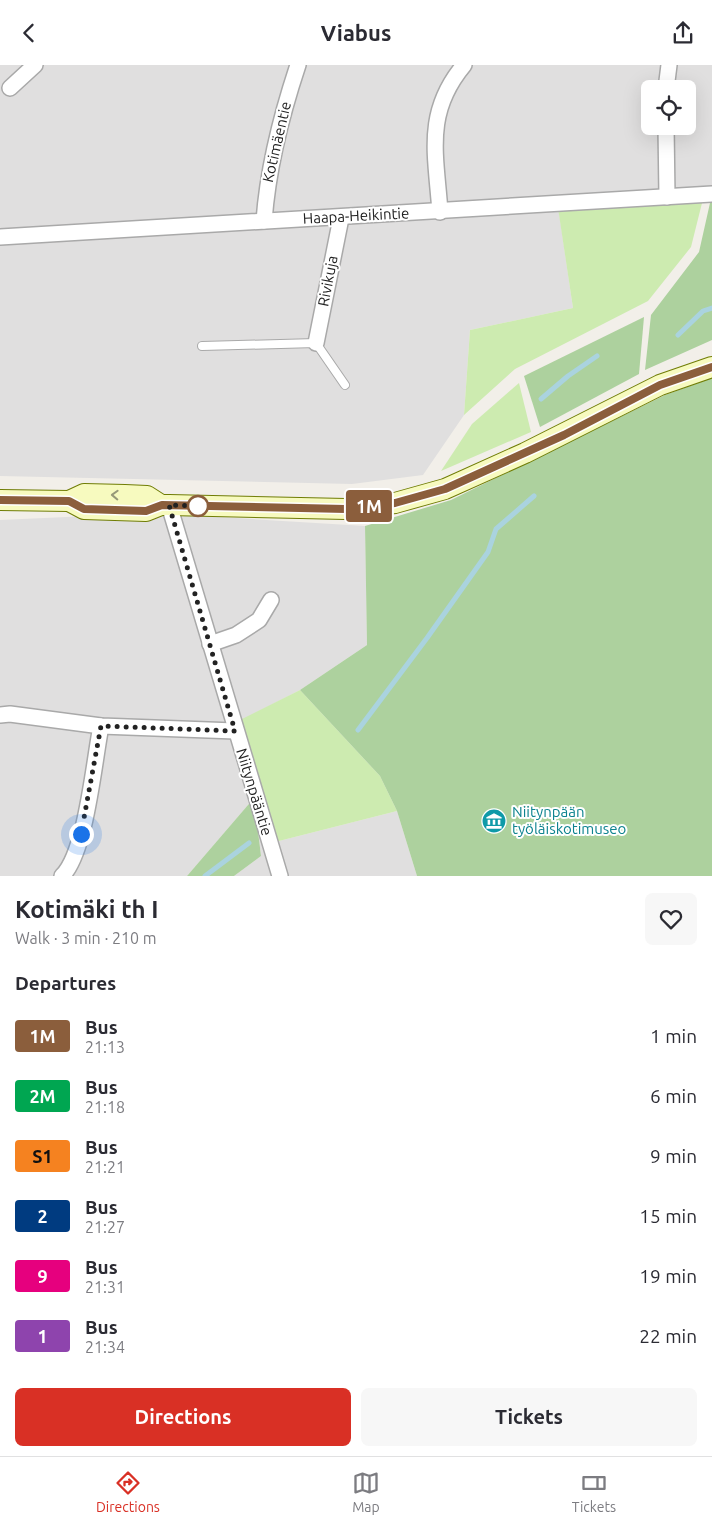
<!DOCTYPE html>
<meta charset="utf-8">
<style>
body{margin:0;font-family:Ubuntu,sans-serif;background:#f7f7f7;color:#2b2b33;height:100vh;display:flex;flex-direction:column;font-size:19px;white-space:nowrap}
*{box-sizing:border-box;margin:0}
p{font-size:16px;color:#7c7c81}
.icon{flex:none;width:28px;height:28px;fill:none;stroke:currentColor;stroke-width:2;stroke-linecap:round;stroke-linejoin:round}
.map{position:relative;height:811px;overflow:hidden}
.drawer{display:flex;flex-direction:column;background:#fff;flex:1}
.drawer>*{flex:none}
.badge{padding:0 10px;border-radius:4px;font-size:18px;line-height:32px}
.fabs{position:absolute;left:641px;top:15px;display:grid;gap:10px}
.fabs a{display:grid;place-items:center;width:55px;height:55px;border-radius:8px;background:#fff;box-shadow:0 5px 20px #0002;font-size:25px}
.you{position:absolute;width:25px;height:25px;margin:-12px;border:4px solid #fff;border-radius:50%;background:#1a73e8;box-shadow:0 0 0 8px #1a73e833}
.map>.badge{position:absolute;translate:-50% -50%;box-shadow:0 0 0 2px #fff}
h2{padding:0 15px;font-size:19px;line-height:45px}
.round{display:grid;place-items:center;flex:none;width:52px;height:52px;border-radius:8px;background:#f7f7f7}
.overview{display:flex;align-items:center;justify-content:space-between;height:85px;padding:0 15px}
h1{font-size:24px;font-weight:700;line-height:38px}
.button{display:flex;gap:10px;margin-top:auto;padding:10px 15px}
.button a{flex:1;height:58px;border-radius:8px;background:#d93025;color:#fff;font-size:20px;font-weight:700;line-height:58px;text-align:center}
.button a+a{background:#f7f7f7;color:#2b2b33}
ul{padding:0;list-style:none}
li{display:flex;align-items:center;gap:15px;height:60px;padding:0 15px}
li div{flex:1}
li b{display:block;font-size:19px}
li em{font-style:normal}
li .badge{min-width:55px;font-weight:700;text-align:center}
header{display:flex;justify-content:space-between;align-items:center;height:65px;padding:0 15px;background:#fff;font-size:22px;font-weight:700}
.dock{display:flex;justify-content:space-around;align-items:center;height:70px;border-top:1px solid #e1e1e2;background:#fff;font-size:14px;color:#7c7c81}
.dock a{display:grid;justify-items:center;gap:2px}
.dock .active{color:#d93025}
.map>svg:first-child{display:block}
.residential{fill:#e0dfdf;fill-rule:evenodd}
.grass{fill:#cdebb0}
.forest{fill:#add19e}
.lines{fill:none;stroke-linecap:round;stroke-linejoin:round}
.stream{stroke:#aad3df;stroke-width:5}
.lane-casing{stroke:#a9a9a9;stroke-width:10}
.street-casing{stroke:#a9a9a9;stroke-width:18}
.secondary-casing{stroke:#707d05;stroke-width:22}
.lane{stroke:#fff;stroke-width:8}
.street{stroke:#fff;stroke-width:15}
.secondary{stroke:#f7fabf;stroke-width:20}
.oneway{stroke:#979978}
.line-casing{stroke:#fff;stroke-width:11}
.line{stroke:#8b5e3c;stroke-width:8}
.walk{stroke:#222;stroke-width:5;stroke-dasharray:0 9}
.stop-dot{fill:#fff;stroke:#8b5e3c;stroke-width:2.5}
.labels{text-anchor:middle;stroke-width:4;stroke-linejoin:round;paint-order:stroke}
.street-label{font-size:15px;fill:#222;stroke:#fff}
.culture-label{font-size:15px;fill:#0d838f;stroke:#fff;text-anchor:start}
</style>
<header><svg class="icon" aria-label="back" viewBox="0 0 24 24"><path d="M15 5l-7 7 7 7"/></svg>Viabus<svg class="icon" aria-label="share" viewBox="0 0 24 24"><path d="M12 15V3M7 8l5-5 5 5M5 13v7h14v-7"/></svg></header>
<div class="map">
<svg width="712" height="811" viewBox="0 0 712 811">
<rect width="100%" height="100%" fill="#f2efe9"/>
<g class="residential">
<path d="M0,0H712V126L557,134L573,243L470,265L464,350L423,410L352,419L0,411ZM650,24H688V61H650Z"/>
<path d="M155,448L365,461L367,580L300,625L234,659L271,778L397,746L417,811H234L261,791L254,733L187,811H0V455Z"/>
</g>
<g class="grass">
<path d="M702,138L691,182L648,236L515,304L464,350L470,265L573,243L558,143Z"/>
<path d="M519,318L531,367L441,406L472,359Z"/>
<path d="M300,625L380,711L397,746L271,778L234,658Z"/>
</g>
<g class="forest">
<path d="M710,138H712V275L645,305L651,250L699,187Z"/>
<path d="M644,252L639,309L540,362L524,311Z"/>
<path d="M712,313V811H417L397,746L380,711L300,625L367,580L365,461L451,435L665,330Z"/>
<path d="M254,733L261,791L234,811H187Z"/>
</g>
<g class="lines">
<g class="stream">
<path d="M678,270L703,246L712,243"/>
<path d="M541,334L568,311L597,291"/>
<path d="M358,665L427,573L488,487L496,464L534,431"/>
<path d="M205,811L249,778"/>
</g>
<defs>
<path id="lane" d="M202,281L316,278L345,320"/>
<g id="street">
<path d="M10,23L35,0"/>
<path d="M666,24L669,0"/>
<path d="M666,61L667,132"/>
<path d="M440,147C436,89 424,48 464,0"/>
<path d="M264,156C268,102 281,51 298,0"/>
<path d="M0,172L712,129"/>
<path d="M316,278L341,153"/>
<path d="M169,440L280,811"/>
<path d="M210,579L236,570L259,555L271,535"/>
<path d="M0,650L10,649L101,661L235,666"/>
<path d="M62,811C86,788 94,696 101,661"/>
</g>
<g id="secondary">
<path d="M0,435L69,436L84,429L125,430L147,431L161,440H169L346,444L395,438L445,424L525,388L660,320L712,302"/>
<path d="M69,436L84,444L146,446L161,440"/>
</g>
</defs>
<use href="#lane" class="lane-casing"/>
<use href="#street" class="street-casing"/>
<use href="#secondary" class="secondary-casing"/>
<use href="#lane" class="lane"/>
<use href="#street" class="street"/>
<use href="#secondary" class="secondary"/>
</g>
<defs><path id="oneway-chevron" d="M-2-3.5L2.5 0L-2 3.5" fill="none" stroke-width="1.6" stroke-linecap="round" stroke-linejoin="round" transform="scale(1.25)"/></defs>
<use class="oneway" href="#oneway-chevron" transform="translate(115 430) rotate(-178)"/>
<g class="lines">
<defs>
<path id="line" d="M0,435L69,436L84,444L146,446L162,440L346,444L395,438L445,424L564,370L660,320L712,302"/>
</defs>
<use href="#line" class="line-casing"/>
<use href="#line" class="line"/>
<path class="walk" d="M81,769L101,661L235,666L169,440L206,441H198"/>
</g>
<defs>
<symbol id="museum-disc" viewBox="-11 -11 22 22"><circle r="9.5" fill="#0f9aa8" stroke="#fff"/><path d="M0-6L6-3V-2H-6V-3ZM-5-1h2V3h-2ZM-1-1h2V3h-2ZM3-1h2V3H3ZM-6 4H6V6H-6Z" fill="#fff"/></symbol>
</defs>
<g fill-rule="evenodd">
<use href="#museum-disc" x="480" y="742" width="28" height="28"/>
</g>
<circle class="stop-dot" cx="198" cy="441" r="10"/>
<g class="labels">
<g class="street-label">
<text transform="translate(277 77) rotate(-77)" y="5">Kotimäentie</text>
<text transform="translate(356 151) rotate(-3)" y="5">Haapa-Heikintie</text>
<text transform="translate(328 216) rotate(-79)" y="5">Rivikuja</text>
<text transform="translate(254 727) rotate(73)" y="5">Niitynpääntie</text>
</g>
<g class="culture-label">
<text x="512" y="752">Niitynpään<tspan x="512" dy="17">työläiskotimuseo</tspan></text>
</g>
</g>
</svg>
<div class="fabs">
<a><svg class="icon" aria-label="locate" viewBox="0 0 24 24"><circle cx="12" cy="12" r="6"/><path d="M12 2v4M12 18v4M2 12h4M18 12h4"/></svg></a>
</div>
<div class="you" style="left:81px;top:769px"></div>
<b class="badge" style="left:369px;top:441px;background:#8b5e3c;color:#fff">1M</b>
</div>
<section class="drawer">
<div class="overview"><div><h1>Kotimäki th I</h1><p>Walk · 3 min · 210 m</p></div><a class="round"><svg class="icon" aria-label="heart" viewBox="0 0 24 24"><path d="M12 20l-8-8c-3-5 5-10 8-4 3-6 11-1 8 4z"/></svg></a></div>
<h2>Departures</h2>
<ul>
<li><span class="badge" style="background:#8b5e3c;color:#fff">1M</span><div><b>Bus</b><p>21:13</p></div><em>1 min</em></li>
<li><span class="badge" style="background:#00a651;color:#fff">2M</span><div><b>Bus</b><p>21:18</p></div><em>6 min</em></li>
<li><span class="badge" style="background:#f58220;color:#111">S1</span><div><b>Bus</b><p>21:21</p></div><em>9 min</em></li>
<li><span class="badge" style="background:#003b80;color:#fff">2</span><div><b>Bus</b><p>21:27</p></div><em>15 min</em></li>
<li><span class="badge" style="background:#e6007e;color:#fff">9</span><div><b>Bus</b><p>21:31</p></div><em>19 min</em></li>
<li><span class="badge" style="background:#8e44ad;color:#fff">1</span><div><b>Bus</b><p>21:34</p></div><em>22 min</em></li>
</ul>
<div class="button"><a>Directions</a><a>Tickets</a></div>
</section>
<nav class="dock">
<a class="active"><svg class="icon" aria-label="directions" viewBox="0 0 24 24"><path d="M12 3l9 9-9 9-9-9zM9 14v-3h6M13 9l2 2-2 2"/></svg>Directions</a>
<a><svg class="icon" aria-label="map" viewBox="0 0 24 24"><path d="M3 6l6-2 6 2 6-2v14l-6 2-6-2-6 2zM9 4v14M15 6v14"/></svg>Map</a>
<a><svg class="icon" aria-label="tickets" viewBox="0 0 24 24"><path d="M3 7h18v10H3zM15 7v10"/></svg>Tickets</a>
</nav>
